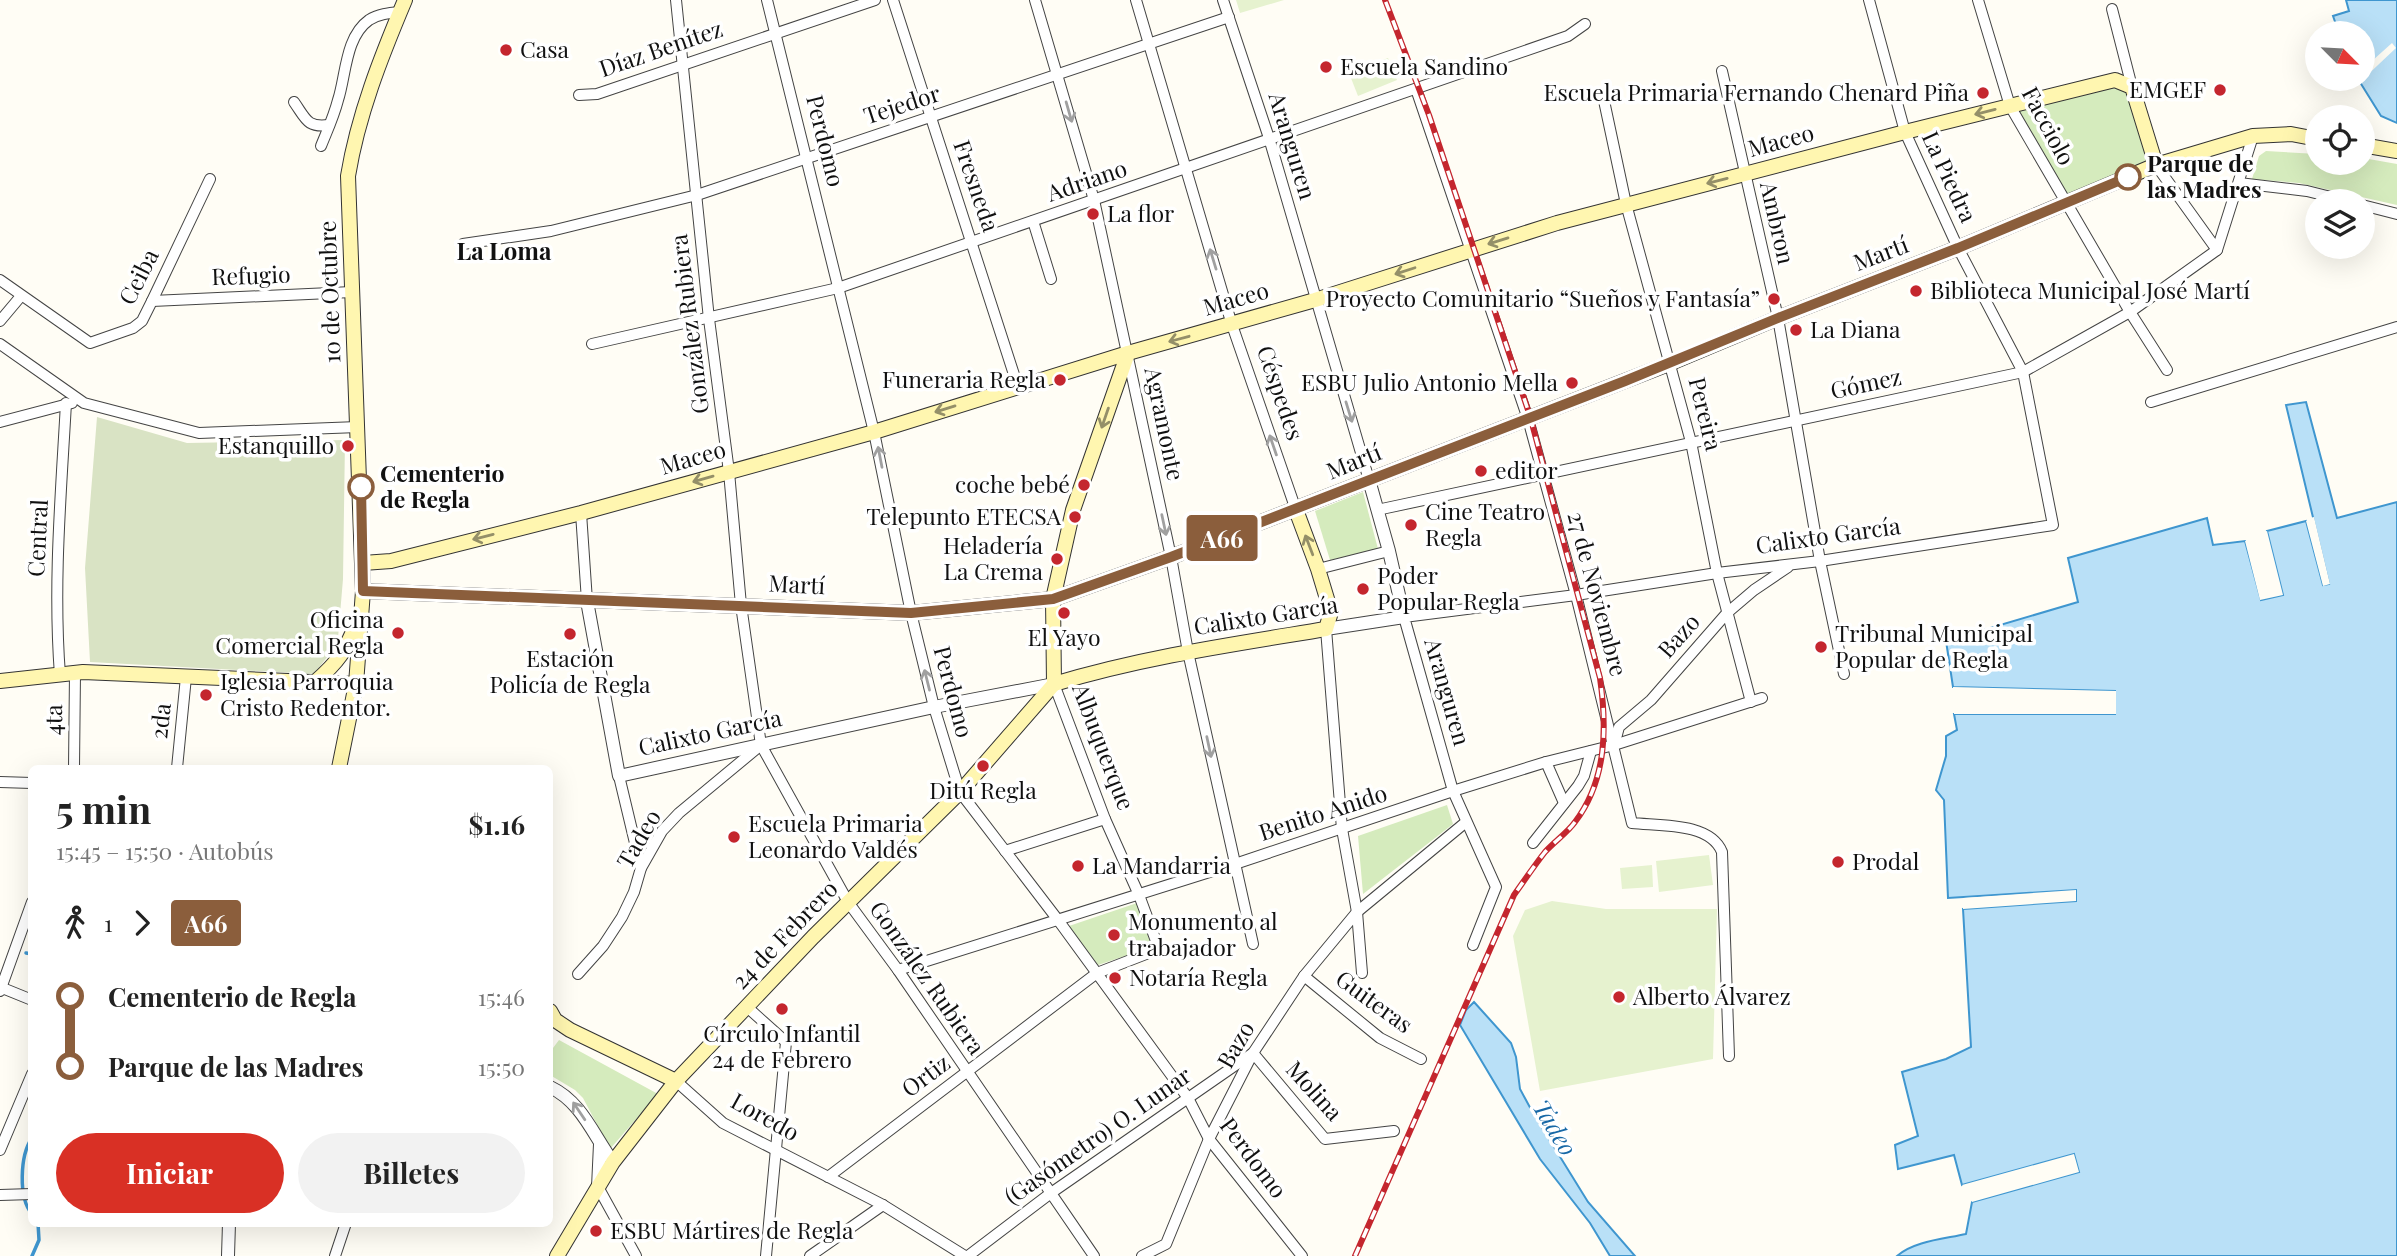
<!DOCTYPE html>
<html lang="es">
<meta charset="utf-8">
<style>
body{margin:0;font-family:"Playfair Display",serif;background:#f2f2f2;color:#222;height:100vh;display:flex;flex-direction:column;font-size:26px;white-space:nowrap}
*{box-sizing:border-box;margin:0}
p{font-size:23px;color:#767676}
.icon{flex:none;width:38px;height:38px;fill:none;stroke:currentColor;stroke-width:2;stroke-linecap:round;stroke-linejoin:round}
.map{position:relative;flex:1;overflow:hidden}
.sheet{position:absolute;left:28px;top:765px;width:525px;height:462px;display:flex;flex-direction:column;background:#fff;border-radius:10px;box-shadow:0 7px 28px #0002}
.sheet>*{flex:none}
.badge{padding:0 14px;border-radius:5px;font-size:24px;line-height:46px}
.needle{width:46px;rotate:114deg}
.buttons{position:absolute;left:2305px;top:21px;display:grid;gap:14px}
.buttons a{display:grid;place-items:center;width:70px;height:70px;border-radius:50%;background:#fff;box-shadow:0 7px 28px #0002;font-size:35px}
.map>.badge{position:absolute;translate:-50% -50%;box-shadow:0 0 0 4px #fff}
.legs{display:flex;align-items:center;gap:10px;height:77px;padding:0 28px;font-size:23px}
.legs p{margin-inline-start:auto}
.head{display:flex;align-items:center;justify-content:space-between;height:119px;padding:0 28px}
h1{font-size:38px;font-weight:700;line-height:52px}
.primary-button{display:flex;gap:14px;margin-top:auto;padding:14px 28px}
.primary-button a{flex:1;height:80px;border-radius:42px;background:#d93025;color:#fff;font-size:28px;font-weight:700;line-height:80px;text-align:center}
.primary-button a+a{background:#f2f2f2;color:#222}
ul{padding:0 28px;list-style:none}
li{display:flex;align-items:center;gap:24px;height:70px;font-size:26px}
li i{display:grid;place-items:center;width:10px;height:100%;margin:0 9px;background:currentColor}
li i::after{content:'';width:18px;height:18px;margin:-9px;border:5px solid;border-radius:50%;background:#fff}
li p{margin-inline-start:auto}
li:first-child i{background:linear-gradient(#0000 50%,currentColor 0)}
li:last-child i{background:linear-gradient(currentColor 50%,#0000 0)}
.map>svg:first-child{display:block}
.green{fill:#d5ebbd}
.cemetery{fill:#d9e3c4}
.pitch{fill:#e6f2cf}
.water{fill:#b9e0f7;stroke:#3f96cf;stroke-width:2}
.pier{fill:#fffdf5}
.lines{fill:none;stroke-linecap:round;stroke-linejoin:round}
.stream{stroke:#3f96cf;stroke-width:3.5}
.minor-casing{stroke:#444;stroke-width:12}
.tertiary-casing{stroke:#444;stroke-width:14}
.secondary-casing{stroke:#333;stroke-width:16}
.minor{stroke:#fff;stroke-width:10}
.tertiary{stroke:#fff;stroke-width:12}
.secondary{stroke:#fff6b0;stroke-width:14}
.rail-casing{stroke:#c4262e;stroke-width:6}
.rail{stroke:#fff;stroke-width:3.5;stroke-dasharray:10;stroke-linecap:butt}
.oneway{stroke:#a0a0a0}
.oneway2{stroke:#948f68}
.line-1-casing{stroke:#fff;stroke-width:16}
.line-1{stroke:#8b5e3c;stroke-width:10}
.poi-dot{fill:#c4262e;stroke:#fff;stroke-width:2.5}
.stop-1-dot{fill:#fff;stroke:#8b5e3c;stroke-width:3.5}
.labels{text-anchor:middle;stroke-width:7;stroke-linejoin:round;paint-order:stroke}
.street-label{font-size:23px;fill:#111;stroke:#fff}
.poi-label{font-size:23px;fill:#111;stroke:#fff;text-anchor:start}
.stop-label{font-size:23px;font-weight:bold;fill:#111;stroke:#fff;text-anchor:start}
.neighbourhood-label{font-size:24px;font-weight:bold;fill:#111;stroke:#fff}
.water-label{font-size:24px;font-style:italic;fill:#1768a6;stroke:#fff}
</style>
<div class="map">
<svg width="2397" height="1256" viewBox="0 0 2397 1256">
<rect width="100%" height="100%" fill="#fffdf5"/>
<g class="green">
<path d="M2123,82L2156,165L2066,202L2010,106Z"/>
<path d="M2266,151L2317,154V163H2362L2363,158L2397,164V205L2299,183L2252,179L2259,156Z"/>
<path d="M1363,492L1378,549L1330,560L1315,511Z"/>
<path d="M1447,805L1453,824L1363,894L1358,836Z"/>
<path d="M1137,903L1152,947L1098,965L1069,926Z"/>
<path d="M559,1040L658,1094L610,1149L583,1098L575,1090L550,1075V1052Z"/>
</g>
<path class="cemetery" d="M97,417L187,443L345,440L343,579L338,638L328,656L314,674L90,662L85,568Z"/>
<g class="pitch">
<path d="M1236,0H1284L1240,13Z"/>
<path d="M1388,58L1397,80L1358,96L1349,73Z"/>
<path d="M1709,855L1713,885L1659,892L1656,861Z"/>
<path d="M1652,865L1653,887L1622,889L1620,868Z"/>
<path d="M1552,901L1606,909H1717L1713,1059L1540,1091L1513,936L1525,910Z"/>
</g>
<g class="water">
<path d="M2346,0H2397V123L2381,116L2358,79H2362V33H2339L2333,16L2349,11Z"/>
<path d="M2306,402L2337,518L2397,502V1256H1897C1914,1241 1944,1239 1966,1234L1972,1202L2079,1172L2074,1154L1962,1185L1954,1155L1898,1169L1895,1145L1918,1136L1902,1072L1946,1059L1971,1047L1963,909L2076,901V890L1948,898L1944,800L1936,790L1946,756V736L1957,730L1954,714H2115V691L1953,687L1946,641L2078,602L2068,558L2207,518L2213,545L2245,541L2261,600L2283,595L2267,531L2306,521L2323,585L2329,584L2286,405Z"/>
<path d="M1474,1002L1511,1043L1516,1057L1520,1089L1533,1113L1588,1202L1635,1256H1610L1590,1223L1540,1159L1460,1025L1466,1010Z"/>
</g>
<g class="pier">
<path d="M2392,43L2396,48L2360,82L2358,79H2362L2363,69Z"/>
<path d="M2314,517L2330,584L2323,586L2306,521L2309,519L2326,581L2310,518Z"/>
<path d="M2267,531L2283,595L2260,600L2245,541L2248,540L2263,596L2279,592L2263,532Z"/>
<path d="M1953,687L2116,691V714H1954V710L2112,711V695L1953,690Z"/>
<path d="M2076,890V901L1963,909V905L2072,898L2073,894L1963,901V898Z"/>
<path d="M2074,1154L2079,1172L1972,1202L1971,1199L2075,1170L2072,1158L1964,1188L1962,1185Z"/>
</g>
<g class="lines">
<g class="stream">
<path d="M26,953L32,954"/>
<path d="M32,1138C20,1155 18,1198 32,1214"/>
<path d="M32,1256L39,1240L38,1223"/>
</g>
<defs>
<g id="minor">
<path d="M676,0L709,319L729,472L741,605L761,745L848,902L898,970L1094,1256"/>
<path d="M767,0L874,432L911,613L934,707L960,792L1058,920L1188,1098L1209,1139L1302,1256"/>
<path d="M893,0L1018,387"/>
<path d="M1035,0L1094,200L1171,557L1188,652L1253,944"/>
<path d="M1136,0L1232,325L1296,510"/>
<path d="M1223,0L1269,138L1369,480"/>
<path d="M1978,0L2010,106L2130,312L2167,370"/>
<path d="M2112,9L2132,87"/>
<path d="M1722,71L1778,318L1820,561L1844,674"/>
<path d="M1416,89L1528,419L1576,595L1632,823C1659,826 1710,822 1722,852L1729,1056"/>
<path d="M579,95L597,94L875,0"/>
<path d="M1603,96L1626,204L1691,442L1717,573L1751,702"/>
<path d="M294,102C306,119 307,128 329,125"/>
<path d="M321,146C327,131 334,116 338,100C346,76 345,37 369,20C378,14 389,13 400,12"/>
<path d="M2156,165L2217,250"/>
<path d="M2239,183L2307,191L2347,201"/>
<path d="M2362,205L2397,214"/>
<path d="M1033,221L1051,279"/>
<path d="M463,244L551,231L697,195L1229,17"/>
<path d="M0,280L90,343L133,328L142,321L152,301L210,179"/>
<path d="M152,301L352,292"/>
<path d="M0,321L21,296"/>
<path d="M0,344L84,403L199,433L358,427"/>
<path d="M592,344L838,288L1568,36L1585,24"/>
<path d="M2151,402L2397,327"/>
<path d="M0,422L72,403"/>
<path d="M1377,510L2023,372L2130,312L2217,250L2253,136"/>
<path d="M581,513L587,601"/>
<path d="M1318,569L1389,551"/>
<path d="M1326,629L1342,829L1357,912L1362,973"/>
<path d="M60,675C53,584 61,494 66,403"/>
<path d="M1615,742L1619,727L1651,700L1727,613L1754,590L1788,567"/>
<path d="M1546,762L1564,803"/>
<path d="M74,768L75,673"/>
<path d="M177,768L186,677"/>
<path d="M619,776L641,868"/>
<path d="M0,782L32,783"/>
<path d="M1533,843L1578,786L1584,776L1591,751"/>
<path d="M1005,851L1105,819"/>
<path d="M1473,945L1496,887L1453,791L1404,617L1576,595L1717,573L1820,561L2053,525L2023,372L1958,248L1905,132L1869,0"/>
<path d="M898,970L1235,864L1453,791L1546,762L1614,745L1762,698"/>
<path d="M578,974L603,946L622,917L634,892L641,868L662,831L679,813L761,745"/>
<path d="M1304,976L1380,1038L1421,1059"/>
<path d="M0,987L32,1000"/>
<path d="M0,991L32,902"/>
<path d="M747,1007L786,1042L766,1256"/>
<path d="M676,1081L723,1123L883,1205L965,1256"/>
<path d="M0,1150L32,1074"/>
<path d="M828,1177L1097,973L1159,949L1139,895L1105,819L1054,684"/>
<path d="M598,1187L636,1256"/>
<path d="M0,1195L32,1194"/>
<path d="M335,1256L346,1223"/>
<path d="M810,1256L883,1205"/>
<path d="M968,1256L1051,1193L1253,1053L1325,1139L1394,1131"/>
<path d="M1142,1256L1166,1244L1209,1139L1253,1053L1304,976L1357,912L1466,822"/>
</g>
<g id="tertiary">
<path d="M587,601L619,776L934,707L1054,684"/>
<path d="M1326,629L1404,617L1389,551L1369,480"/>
<path d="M550,1087C582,1102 593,1135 613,1162"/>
<path d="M598,1187L600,1144"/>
<path d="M228,1256L229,1223"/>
</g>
<g id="secondary">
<path d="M2362,145L2397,151"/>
<path d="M363,563L391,561L581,513L874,432L1128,353L1315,300L1557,223L1905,132L2115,80L2132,87L2156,165"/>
<path d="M363,591L911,613L1053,599L1171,557L1671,363L1778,318L1958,248L2156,165L2253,136L2291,134L2317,139"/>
<path d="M0,681L83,672L356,684"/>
<path d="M314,683C339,661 345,652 357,622"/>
<path d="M1054,684C1143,657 1235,644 1326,629L1331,612L1318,569L1296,510"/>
<path d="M1054,684L1053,599L1073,510L1128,353"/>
<path d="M339,768L356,684L363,591L348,176C358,115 381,57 405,0"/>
<path d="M550,1011L555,1020L570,1030L676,1081"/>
<path d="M557,1256L613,1162L676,1081L813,937L960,792L1054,684"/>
</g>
</defs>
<use href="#minor" class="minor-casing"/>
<use href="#tertiary" class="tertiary-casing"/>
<use href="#secondary" class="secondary-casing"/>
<use href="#minor" class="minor"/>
<use href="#tertiary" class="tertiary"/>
<use href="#secondary" class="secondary"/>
<defs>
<path id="rail" d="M1355,1256L1514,895C1524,881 1534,866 1545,852C1555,841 1567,833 1575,822C1607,780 1607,727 1600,678L1530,416L1429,115L1385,0"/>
</defs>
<use href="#rail" class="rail-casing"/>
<use href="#rail" class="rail"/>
</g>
<defs><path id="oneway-shaft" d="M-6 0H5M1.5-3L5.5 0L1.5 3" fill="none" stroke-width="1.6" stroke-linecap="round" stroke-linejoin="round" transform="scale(1.75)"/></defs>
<g class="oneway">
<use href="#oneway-shaft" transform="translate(1069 112) rotate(74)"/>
<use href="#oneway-shaft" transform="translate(1213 259) rotate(-107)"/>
<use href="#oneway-shaft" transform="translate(1349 412) rotate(73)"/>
<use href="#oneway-shaft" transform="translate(1273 445) rotate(-109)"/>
<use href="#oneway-shaft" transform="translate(880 457) rotate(-101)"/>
<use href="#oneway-shaft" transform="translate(1164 525) rotate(78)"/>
<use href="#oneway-shaft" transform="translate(927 680) rotate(-104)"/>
<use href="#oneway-shaft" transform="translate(1209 747) rotate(78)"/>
<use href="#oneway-shaft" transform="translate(579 1111) rotate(-124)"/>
</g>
<g class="oneway2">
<use href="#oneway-shaft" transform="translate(1985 112) rotate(166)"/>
<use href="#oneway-shaft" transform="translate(1717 181) rotate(166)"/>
<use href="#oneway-shaft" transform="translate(1498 241) rotate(163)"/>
<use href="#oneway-shaft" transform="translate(1405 271) rotate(162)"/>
<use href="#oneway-shaft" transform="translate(1179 339) rotate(165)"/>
<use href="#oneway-shaft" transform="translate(945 409) rotate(163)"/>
<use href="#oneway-shaft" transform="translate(1105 418) rotate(109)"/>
<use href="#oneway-shaft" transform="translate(703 479) rotate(164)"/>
<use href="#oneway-shaft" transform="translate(483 537) rotate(166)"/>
<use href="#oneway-shaft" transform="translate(1309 545) rotate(-111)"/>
</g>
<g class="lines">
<defs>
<path id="line-1" d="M361,487L363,591L911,613L1053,599L1171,557L1625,381L1778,318L1958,248L2128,177"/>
</defs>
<use href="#line-1" class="line-1-casing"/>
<use href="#line-1" class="line-1"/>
</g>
<g class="poi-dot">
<circle cx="506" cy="50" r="7"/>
<circle cx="1326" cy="67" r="7"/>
<circle cx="2220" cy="90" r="7"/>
<circle cx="1983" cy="93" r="7"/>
<circle cx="1093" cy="214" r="7"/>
<circle cx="1916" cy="291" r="7"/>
<circle cx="1774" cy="299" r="7"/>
<circle cx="1796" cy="330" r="7"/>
<circle cx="1060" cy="380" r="7"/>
<circle cx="1572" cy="383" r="7"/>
<circle cx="348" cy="446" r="7"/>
<circle cx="1481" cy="471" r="7"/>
<circle cx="1084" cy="485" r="7"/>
<circle cx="1075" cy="517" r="7"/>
<circle cx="1411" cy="525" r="7"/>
<circle cx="1057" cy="559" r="7"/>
<circle cx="1363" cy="589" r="7"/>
<circle cx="1064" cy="613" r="7"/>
<circle cx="398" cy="633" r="7"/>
<circle cx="570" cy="634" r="7"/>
<circle cx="1821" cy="647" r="7"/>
<circle cx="206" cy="695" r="7"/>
<circle cx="983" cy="766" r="7"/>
<circle cx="734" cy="837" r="7"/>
<circle cx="1838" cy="862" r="7"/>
<circle cx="1078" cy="866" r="7"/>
<circle cx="1114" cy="935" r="7"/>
<circle cx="1115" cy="978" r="7"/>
<circle cx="1619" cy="997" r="7"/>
<circle cx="782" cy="1009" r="7"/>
<circle cx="596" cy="1231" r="7"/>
</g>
<g class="stop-1-dot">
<circle cx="2128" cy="177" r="12"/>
<circle cx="361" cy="487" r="12"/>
</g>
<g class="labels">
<g class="street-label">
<text transform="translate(661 49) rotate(-19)" y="8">Díaz Benítez</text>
<text transform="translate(902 105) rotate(-18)" y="8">Tejedor</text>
<text transform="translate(2048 126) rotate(62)" y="8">Facciolo</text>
<text transform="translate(825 141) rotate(76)" y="8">Perdomo</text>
<text transform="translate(1781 141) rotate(-15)" y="8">Maceo</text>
<text transform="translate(1292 146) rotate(73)" y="8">Aranguren</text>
<text transform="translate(1949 177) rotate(65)" y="8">La Piedra</text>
<text transform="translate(1087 181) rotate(-19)" y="8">Adriano</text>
<text transform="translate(976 186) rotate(71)" y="8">Fresneda</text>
<text transform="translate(1777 223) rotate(77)" y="8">Ambron</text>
<text transform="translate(1881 254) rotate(-21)" y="8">Martí</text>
<text transform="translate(251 276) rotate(-2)" y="8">Refugio</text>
<text transform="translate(139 277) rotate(-63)" y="8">Ceiba</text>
<text transform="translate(330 292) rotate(-92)" y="8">10 de Octubre</text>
<text transform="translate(1236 299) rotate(-16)" y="8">Maceo</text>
<text transform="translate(690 324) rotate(-97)" y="8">González Rubiera</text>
<text transform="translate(1866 384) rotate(-12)" y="8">Gómez</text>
<text transform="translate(1280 393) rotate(71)" y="8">Céspedes</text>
<text transform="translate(1705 414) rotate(76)" y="8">Pereira</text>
<text transform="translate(1164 424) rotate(78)" y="8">Agramonte</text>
<text transform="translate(693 458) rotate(-16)" y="8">Maceo</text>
<text transform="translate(1354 462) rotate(-22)" y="8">Martí</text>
<text transform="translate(1828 536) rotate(-8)" y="8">Calixto García</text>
<text transform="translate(38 538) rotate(-87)" y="8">Central</text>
<text transform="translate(797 585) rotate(3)" y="8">Martí</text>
<text transform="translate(1597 594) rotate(75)" y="8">27 de Noviembre</text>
<text transform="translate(1266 616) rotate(-9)" y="8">Calixto García</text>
<text transform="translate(1679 636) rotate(-49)" y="8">Bazo</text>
<text transform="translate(953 692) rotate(75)" y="8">Perdomo</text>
<text transform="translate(1447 692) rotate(74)" y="8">Aranguren</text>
<text transform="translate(54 720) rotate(-89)" y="8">4ta</text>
<text transform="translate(161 721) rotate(-84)" y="8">2da</text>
<text transform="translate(710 733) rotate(-12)" y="8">Calixto García</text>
<text transform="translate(1103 747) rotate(69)" y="8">Albuquerque</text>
<text transform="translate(1323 813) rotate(-18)" y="8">Benito Anido</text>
<text transform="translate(639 839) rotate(-60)" y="8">Tadeo</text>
<text transform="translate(785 935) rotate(-46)" y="8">24 de Febrero</text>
<text transform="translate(927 978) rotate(55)" y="8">González Rubiera</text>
<text transform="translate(1374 1002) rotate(36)" y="8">Guiteras</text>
<text transform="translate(1236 1045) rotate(-60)" y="8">Bazo</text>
<text transform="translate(926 1076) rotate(-37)" y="8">Ortiz</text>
<text transform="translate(1314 1091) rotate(48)" y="8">Molina</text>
<text transform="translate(765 1117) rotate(29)" y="8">Loredo</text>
<text transform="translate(1098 1136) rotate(-35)" y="8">(Gasómetro) O. Lunar</text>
<text transform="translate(1253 1158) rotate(53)" y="8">Perdomo</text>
</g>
<g class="poi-label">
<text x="520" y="58">Casa</text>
<text x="1340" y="75">Escuela Sandino</text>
<text x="2206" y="98" text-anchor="end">EMGEF</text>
<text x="1969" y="101" text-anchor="end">Escuela Primaria Fernando Chenard Piña</text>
<text x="1107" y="222">La flor</text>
<text x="1930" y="299">Biblioteca Municipal José Martí</text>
<text x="1760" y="307" text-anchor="end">Proyecto Comunitario “Sueños y Fantasía”</text>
<text x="1810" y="338">La Diana</text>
<text x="1046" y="388" text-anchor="end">Funeraria Regla</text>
<text x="1558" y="391" text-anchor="end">ESBU Julio Antonio Mella</text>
<text x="334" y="454" text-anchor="end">Estanquillo</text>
<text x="1495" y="479">editor</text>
<text x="1070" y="493" text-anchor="end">coche bebé</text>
<text x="1425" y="520">Cine Teatro<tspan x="1425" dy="26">Regla</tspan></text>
<text x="1061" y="525" text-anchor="end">Telepunto ETECSA</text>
<text x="1043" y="554" text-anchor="end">Heladería<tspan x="1043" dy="26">La Crema</tspan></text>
<text x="1377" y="584">Poder<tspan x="1377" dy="26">Popular Regla</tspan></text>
<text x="384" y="628" text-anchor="end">Oficina<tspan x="384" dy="26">Comercial Regla</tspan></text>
<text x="1835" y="642">Tribunal Municipal<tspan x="1835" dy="26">Popular de Regla</tspan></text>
<text x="1064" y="646" text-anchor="middle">El Yayo</text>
<text x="570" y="667" text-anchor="middle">Estación<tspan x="570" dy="26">Policía de Regla</tspan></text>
<text x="220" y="690">Iglesia Parroquia<tspan x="220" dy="26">Cristo Redentor.</tspan></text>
<text x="983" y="799" text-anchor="middle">Ditú Regla</text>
<text x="748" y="832">Escuela Primaria<tspan x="748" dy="26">Leonardo Valdés</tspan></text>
<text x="1852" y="870">Prodal</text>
<text x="1092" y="874">La Mandarria</text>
<text x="1128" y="930">Monumento al<tspan x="1128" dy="26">trabajador</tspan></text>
<text x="1129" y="986">Notaría Regla</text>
<text x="1633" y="1005">Alberto Álvarez</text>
<text x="782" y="1042" text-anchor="middle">Círculo Infantil<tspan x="782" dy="26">24 de Febrero</tspan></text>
<text x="610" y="1239">ESBU Mártires de Regla</text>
</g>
<g class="stop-label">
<text x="2147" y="172">Parque de<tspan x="2147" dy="26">las Madres</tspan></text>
<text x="380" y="482">Cementerio<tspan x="380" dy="26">de Regla</tspan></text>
</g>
<g class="neighbourhood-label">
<text x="504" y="260">La Loma</text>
</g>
<g class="water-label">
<text transform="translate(1554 1128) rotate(59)" y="8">Tadeo</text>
</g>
</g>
</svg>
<div class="buttons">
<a><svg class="needle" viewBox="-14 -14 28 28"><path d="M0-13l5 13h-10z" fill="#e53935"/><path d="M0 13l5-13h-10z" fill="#767676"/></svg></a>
<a><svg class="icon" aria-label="locate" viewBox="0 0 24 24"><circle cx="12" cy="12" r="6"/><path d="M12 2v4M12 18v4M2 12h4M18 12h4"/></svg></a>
<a><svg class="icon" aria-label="layers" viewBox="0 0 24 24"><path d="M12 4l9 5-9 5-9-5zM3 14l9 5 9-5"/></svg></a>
</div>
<b class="badge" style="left:1222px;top:538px;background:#8b5e3c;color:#fff">A66</b>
<section class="sheet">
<div class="head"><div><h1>5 min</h1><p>15:45 – 15:50 · Autobús</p></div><b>$1.16</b></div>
<div class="legs"><svg class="icon" aria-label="walk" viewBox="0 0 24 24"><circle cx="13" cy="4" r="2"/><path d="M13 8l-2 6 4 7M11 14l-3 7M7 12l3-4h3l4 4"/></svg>1<svg class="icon" aria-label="forward" viewBox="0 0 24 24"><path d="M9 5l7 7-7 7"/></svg><b class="badge" style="background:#8b5e3c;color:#fff">A66</b></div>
<ul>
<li><i style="color:#8b5e3c"></i><b>Cementerio de Regla</b><p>15:46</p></li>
<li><i style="color:#8b5e3c"></i><b>Parque de las Madres</b><p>15:50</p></li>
</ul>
<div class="primary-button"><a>Iniciar</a><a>Billetes</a></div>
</section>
</div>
